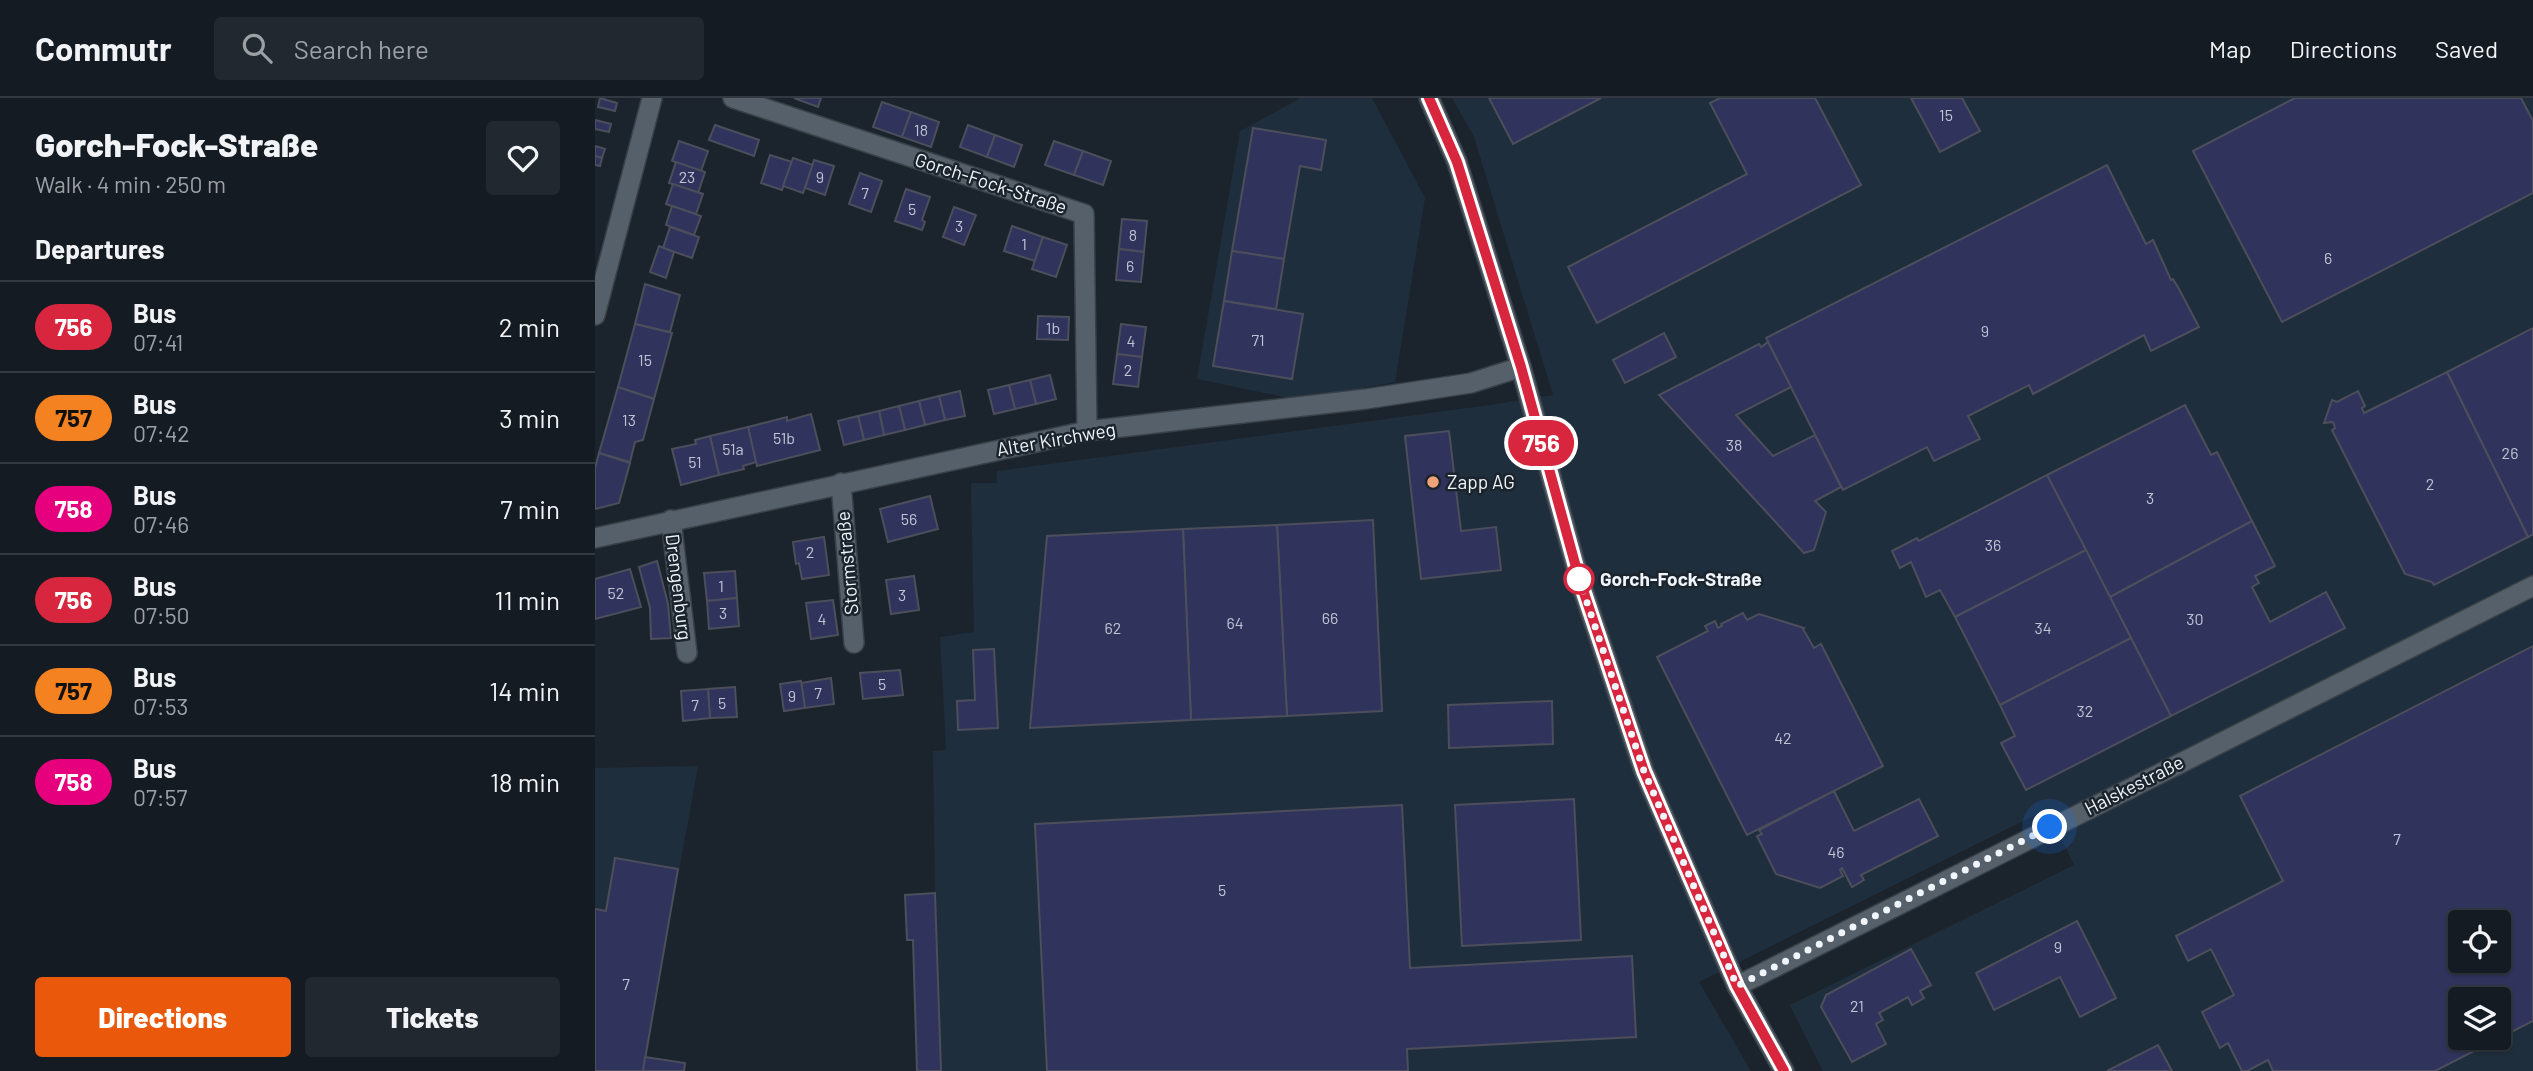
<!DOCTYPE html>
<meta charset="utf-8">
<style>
body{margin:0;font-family:Barlow,sans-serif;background:#21282f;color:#f1f3f6;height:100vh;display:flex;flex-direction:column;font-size:26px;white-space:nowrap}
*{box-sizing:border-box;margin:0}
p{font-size:23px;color:#9da1a5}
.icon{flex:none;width:38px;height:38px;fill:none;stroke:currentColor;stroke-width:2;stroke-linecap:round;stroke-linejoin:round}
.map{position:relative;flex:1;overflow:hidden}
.side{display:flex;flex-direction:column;background:#141b22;width:595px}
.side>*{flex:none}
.badge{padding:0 14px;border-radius:23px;font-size:24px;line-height:46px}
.fabs{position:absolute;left:1853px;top:812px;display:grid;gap:14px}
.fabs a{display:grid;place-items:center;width:63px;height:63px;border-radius:7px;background:#141b22;box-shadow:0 2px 5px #0004,0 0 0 2px #333940;font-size:35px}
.you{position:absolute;width:35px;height:35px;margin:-18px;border:5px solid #fff;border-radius:50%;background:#1a73e8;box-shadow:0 0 0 10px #1a73e833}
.map>.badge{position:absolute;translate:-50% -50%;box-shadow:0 0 0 4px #fff}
h2{padding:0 35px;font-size:26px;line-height:63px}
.round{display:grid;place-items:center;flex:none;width:74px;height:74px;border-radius:7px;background:#21282f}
.head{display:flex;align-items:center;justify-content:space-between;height:119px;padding:0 35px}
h1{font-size:33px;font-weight:800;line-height:52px}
.primary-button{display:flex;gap:14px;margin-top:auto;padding:14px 35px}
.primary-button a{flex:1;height:80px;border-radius:7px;background:#ea580c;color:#fff;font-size:28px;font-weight:800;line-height:80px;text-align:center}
.primary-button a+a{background:#21282f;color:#f1f3f6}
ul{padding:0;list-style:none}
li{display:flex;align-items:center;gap:21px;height:91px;padding:0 35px;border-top:2px solid #333940}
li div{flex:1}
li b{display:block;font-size:26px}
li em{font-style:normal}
li .badge{min-width:77px;font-weight:700;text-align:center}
header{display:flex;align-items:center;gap:42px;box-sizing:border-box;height:98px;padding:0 35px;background:#141b22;border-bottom:2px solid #333940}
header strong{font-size:33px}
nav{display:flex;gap:38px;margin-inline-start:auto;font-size:24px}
.search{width:490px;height:63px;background:#21282f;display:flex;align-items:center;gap:18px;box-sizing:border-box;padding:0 24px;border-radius:7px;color:#9da1a5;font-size:26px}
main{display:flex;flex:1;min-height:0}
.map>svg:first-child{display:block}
.built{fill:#1f2e3c;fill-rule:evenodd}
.building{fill:#30335c;stroke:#4d4e5b;stroke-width:2;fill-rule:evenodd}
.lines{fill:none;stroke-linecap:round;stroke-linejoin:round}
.minor-casing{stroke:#384048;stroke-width:22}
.tertiary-casing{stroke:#384048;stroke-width:22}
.minor{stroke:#55606a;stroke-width:19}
.tertiary{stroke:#55606a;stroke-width:19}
.line-casing{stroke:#fff;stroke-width:16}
.line{stroke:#d7263d;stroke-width:10}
.walk{stroke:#eff5fb;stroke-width:7;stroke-dasharray:0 12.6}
.poi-dot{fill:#f0a278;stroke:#1b242d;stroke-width:2.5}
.stop-dot{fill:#fff;stroke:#d7263d;stroke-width:3.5}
.labels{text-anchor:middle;stroke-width:5;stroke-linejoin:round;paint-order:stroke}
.number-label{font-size:16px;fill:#bfc4d3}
.street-label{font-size:19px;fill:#eff5fb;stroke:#1b242d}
.poi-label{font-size:19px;fill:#eff5fb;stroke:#1b242d;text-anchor:start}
.stop-label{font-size:19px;font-weight:bold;fill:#eff5fb;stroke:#1b242d;text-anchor:start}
</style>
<header>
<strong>Commutr</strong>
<div class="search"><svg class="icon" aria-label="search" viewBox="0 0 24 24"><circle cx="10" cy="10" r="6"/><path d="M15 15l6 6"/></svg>Search here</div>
<nav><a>Map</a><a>Directions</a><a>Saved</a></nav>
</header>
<main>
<section class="side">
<div class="head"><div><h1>Gorch-Fock-Straße</h1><p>Walk · 4 min · 250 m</p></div><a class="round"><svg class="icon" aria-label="heart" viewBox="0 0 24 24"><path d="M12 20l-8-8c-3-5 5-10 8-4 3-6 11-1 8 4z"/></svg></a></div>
<h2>Departures</h2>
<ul>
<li><span class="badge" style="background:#d7263d;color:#fff">756</span><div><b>Bus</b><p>07:41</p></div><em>2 min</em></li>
<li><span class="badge" style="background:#f58220;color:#111">757</span><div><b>Bus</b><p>07:42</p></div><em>3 min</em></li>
<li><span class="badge" style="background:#e6007e;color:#fff">758</span><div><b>Bus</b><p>07:46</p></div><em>7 min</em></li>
<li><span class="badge" style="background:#d7263d;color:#fff">756</span><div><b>Bus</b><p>07:50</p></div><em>11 min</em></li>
<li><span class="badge" style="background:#f58220;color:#111">757</span><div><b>Bus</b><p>07:53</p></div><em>14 min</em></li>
<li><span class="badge" style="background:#e6007e;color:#fff">758</span><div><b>Bus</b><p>07:57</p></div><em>18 min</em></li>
</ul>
<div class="primary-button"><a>Directions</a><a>Tickets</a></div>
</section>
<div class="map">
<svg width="1938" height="973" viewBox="0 0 1938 973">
<rect width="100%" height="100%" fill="#1b242d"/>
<g class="built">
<path d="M706,0H777L830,100L800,284L704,302L602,281L645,33Z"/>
<path d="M857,0H1938V973H1228L1195,907L1479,767L1452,711L1104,884L1156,973H346L340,795L338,653L351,652L345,539L379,534L376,385H402V373L895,307L958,297L879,39ZM1866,824H1904V863H1866ZM1866,901H1904V940H1866Z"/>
<path d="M103,668L48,973H0V670Z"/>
</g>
<g class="building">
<path d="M5,0L22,5L20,13L3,9Z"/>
<path d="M199,0H226L223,9Z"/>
<path d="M894,0H1006L918,46Z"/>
<path d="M1125,0H1220L1266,87L1002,225L973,169L1152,76L1115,5Z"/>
<path d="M1316,0H1367L1385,33L1345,54Z"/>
<path d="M1700,0H1926L1938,23V95L1687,224L1598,53Z"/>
<path d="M287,4L316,14L307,39L278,29Z"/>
<path d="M316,14L344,24L336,49L307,39Z"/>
<path d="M0,22L16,26L14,34L0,31Z"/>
<path d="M120,27L164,42L159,58L114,42Z"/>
<path d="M373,27L400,37L392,59L365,49Z"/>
<path d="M658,30L731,42L726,72L705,68L689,161L637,153Z"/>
<path d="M400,37L427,47L419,69L392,59Z"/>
<path d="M84,43L113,53L106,73L77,63Z"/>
<path d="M459,43L488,53L479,77L450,67Z"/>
<path d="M0,48L10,51L7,60L0,58Z"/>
<path d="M488,53L516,63L508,87L479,77Z"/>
<path d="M175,57L197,64L187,92L166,85Z"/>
<path d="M0,58L7,60L5,68L0,67Z"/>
<path d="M198,60L218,67L208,95L188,88Z"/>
<path d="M219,62L239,68L230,97L210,90Z"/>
<path d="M81,64L110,74L103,95L74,85Z"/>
<path d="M1512,67L1551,146L1558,142L1576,182L1578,181L1584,191L1604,229L1556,253L1549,237L1438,296L1434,287L1373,318L1385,341L1339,363L1332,349L1248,392L1171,240Z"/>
<path d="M265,75L287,83L276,114L254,106Z"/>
<path d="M78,86L108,96L101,116L71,106Z"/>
<path d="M311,91L335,99L327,122L330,124L327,132L300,123Z"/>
<path d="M77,108L106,118L99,137L71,127Z"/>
<path d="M359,109L381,117L369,147L348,139Z"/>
<path d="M527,121L552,123L549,154L524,151Z"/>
<path d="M417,128L448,139L440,163L409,153Z"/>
<path d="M75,129L104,139L97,160L68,150Z"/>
<path d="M448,139L472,147L461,179L437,171Z"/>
<path d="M64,148L79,154L71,180L55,174Z"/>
<path d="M524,151L549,154L546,184L521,182Z"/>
<path d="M637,153L689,161L681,211L629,203Z"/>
<path d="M50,186L85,197L75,234L40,226Z"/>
<path d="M629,203L708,216L697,281L618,268Z"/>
<path d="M443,218L474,219L473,242L442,241Z"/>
<path d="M40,226L77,235L59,301L23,289Z"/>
<path d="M526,226L551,229L547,259L522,256Z"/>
<path d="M1938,230V436L1933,439L1852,274Z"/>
<path d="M1069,235L1081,259L1030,285L1018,262Z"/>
<path d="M1173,244L1196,289L1141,317L1178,358L1220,337L1246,389L1220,403L1231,414L1219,452L1209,455L1064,297L1164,246L1166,249Z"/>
<path d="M522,256L547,259L543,289L518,286Z"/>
<path d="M1852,274L1933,439L1839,487L1837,484L1810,476L1737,332L1740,330L1738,324L1729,325L1737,302L1742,304L1763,293L1770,308L1767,310L1769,315Z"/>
<path d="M455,277L461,301L441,306L435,282Z"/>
<path d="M435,282L441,306L420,311L414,287Z"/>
<path d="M414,287L420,311L399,316L393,292Z"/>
<path d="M23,289L59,301L48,342L40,344L35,364L4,355Z"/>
<path d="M365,293L370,318L350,322L344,298Z"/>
<path d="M344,298L350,322L330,327L324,303Z"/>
<path d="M324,303L330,327L310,332L304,308Z"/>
<path d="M1590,307L1616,357L1622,354L1657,423L1515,499L1452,377Z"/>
<path d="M304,308L310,332L289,337L284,313Z"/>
<path d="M284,313L289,337L269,342L263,318Z"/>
<path d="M216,316L225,352L162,368L153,329L192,319V323Z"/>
<path d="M263,318L269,342L249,347L243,323Z"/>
<path d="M153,329L161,364L148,368L149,371L124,377L115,338Z"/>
<path d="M854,333L866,433L901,429L906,472L826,481L810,338Z"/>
<path d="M115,338L124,377L86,387L77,351L101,346L100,342Z"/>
<path d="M4,355L35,365L24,405L0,411V370Z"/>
<path d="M1452,377L1491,452L1360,519L1345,492L1331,499L1316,464L1305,470L1297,453L1322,440L1324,443Z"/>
<path d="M335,398L343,431L293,444L285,411Z"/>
<path d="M778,422L787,613L692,618L682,427Z"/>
<path d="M1657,423L1680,468L1660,478L1664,485L1657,489L1675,524L1731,494L1750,530L1576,618L1515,499Z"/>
<path d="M682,427L692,618L596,622L588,431Z"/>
<path d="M588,431L596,622L435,630L452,438Z"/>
<path d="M229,439L234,477L207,481L204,465L201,466L198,444Z"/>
<path d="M1491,452L1536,540L1405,607L1360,519Z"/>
<path d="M62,463L73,506L76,540L56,541L55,510L44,469Z"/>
<path d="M35,471L46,509L0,521V481Z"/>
<path d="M140,473L142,500L112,503L109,475Z"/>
<path d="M319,478L324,512L296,516L291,482Z"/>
<path d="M142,500L144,528L114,531L112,503Z"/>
<path d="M238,502L243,537L216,541L211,505Z"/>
<path d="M1148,515L1152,522L1164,516L1209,530L1208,531L1219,550L1226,546L1288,668L1152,737L1062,559L1113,533L1110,528L1120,523L1123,530L1127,528L1126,526Z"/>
<path d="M1536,540L1576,618L1431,692L1406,645L1420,638L1405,607Z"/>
<path d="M1938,548V923L1840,973H1678L1673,962L1652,973H1647L1633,945L1625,950L1607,914L1639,897L1616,851L1593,863L1581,838L1688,783L1645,698ZM1866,824H1904V863H1866ZM1866,901H1904V940H1866Z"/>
<path d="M399,551L403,630L363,632L362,603L380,602L378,552Z"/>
<path d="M305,572L308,597L268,601L265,575Z"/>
<path d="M236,580L239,606L210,610L206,585Z"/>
<path d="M206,583L210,610L189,613L185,586Z"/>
<path d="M140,589L142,619L115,620L113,591Z"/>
<path d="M113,591L115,620L88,623L86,593Z"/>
<path d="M957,603L958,646L854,650L853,607Z"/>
<path d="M1239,693L1259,733L1324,701L1343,738L1266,777L1269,782L1257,789L1247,770L1245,772L1248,778L1225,790L1181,776L1162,738L1167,736L1164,732Z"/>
<path d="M979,701L986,842L867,848L860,707Z"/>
<path d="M807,707L815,870L1037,858L1041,939L812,951L813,973H452L440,726Z"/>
<path d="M20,760L83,771L48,973H0V811L11,813Z"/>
<path d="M340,795L346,973H322L318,842H312L310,797Z"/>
<path d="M1482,823L1521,900L1485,919L1465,879L1399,912L1381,875Z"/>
<path d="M1316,851L1336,887L1325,893L1329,900L1317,907L1313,899L1284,915L1288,922L1281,926L1291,946L1257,964L1226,909L1231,897Z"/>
<path d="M1563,947L1577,973H1512Z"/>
<path d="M50,959L90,965L89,973H48Z"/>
</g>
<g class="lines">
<defs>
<g id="minor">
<path d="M138,0L489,116L492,333"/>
<path d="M0,217L57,0"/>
<path d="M246,385L259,545"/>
<path d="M76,422L92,555"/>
<path d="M0,440L492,333L771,301L876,285L926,269"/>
<path d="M1142,888L1938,488"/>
</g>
<path id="tertiary" d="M834,0L862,64L926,269L984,480L1049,673L1142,888L1189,973"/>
</defs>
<use href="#minor" class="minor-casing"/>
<use href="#tertiary" class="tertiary-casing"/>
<use href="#minor" class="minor"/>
<use href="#tertiary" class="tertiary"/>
</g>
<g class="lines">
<defs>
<path id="line" d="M834,0L862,64L926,269L984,480L1049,673L1142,888L1189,973"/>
</defs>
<use href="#line" class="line-casing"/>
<use href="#line" class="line"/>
<path class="walk" d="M984,481L1049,673L1142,888L1455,729"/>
</g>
<circle class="poi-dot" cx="838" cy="384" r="7"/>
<circle class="stop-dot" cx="984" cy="481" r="14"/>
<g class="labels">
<g class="number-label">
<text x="1351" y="23">15</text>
<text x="326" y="38">18</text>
<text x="92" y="85">23</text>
<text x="225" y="85">9</text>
<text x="270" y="101">7</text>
<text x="317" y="117">5</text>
<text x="364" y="134">3</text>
<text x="538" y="143">8</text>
<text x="429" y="152">1</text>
<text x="1733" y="166">6</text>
<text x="535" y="174">6</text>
<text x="458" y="236">1b</text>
<text x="1390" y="239">9</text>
<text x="663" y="248">71</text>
<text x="536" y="249">4</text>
<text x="50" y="268">15</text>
<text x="533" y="278">2</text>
<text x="34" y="328">13</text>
<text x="189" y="346">51b</text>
<text x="1139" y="353">38</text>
<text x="138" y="357">51a</text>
<text x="1915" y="361">26</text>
<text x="100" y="370">51</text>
<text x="1835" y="392">2</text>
<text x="1555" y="406">3</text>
<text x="314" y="427">56</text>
<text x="1398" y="453">36</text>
<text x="215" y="460">2</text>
<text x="126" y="494">1</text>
<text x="21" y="501">52</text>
<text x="307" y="503">3</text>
<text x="128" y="521">3</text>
<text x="735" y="526">66</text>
<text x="227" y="527">4</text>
<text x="1600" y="527">30</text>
<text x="640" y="531">64</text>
<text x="518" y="536">62</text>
<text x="1448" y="536">34</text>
<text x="287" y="592">5</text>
<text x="223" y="601">7</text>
<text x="197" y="604">9</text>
<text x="127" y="611">5</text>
<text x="100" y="613">7</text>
<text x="1490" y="619">32</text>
<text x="1188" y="646">42</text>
<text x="1802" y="747">7</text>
<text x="1241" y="760">46</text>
<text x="627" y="798">5</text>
<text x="1463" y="855">9</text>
<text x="31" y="892">7</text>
<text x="1262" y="914">21</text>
</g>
<g class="street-label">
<text transform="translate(396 85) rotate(18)" y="7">Gorch-Fock-Straße</text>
<text transform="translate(461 341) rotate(-10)" y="7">Alter Kirchweg</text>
<text transform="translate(252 465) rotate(-95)" y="7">Stormstraße</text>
<text transform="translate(84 489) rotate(83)" y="7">Drengenburg</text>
<text transform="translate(1539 687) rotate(-27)" y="7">Halskestraße</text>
</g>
<g class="poi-label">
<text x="852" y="391">Zapp AG</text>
</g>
<g class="stop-label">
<text x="1005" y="488">Gorch-Fock-Straße</text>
</g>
</g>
</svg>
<div class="fabs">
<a><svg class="icon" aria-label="locate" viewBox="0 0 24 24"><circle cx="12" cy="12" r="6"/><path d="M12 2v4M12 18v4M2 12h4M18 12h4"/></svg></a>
<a><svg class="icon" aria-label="layers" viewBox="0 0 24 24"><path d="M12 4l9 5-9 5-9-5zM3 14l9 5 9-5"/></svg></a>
</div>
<div class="you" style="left:1455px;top:729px"></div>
<b class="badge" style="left:946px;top:345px;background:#d7263d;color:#fff">756</b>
</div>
</main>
